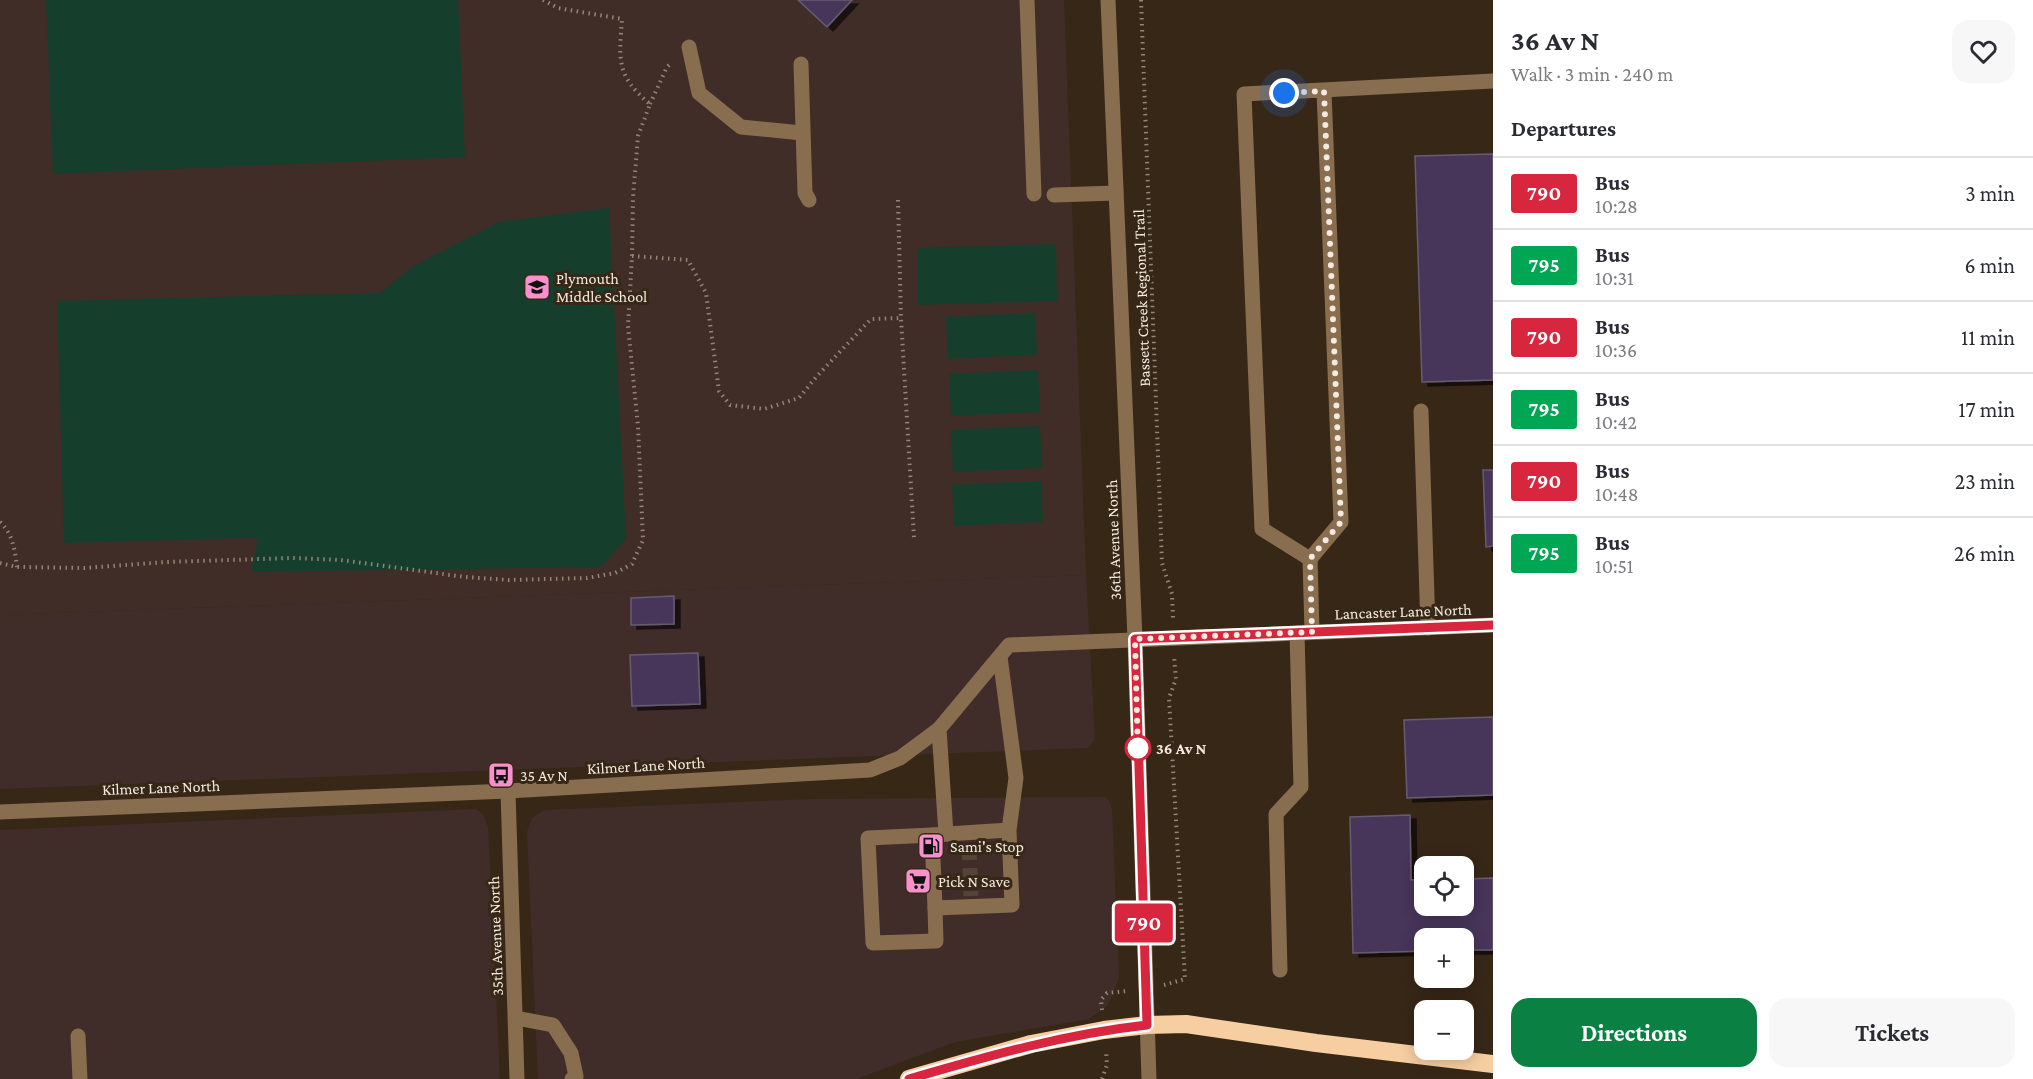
<!DOCTYPE html>
<meta charset="utf-8">
<style>
body{margin:0;font-family:"Crimson Pro",serif;background:#f7f7f7;color:#2b2b33;height:100vh;display:flex;flex-direction:column;font-size:22px;white-space:nowrap}
*{box-sizing:border-box;margin:0}
p{font-size:20px;color:#7c7c81}
.icon{flex:none;width:33px;height:33px;fill:none;stroke:currentColor;stroke-width:2;stroke-linecap:round;stroke-linejoin:round}
.map{position:relative;flex:1;overflow:hidden}
.panel{display:flex;flex-direction:column;background:#fff;width:540px}
.panel>*{flex:none}
.badge{padding:0 12px;border-radius:4px;font-size:21px;line-height:39px}
.tools{position:absolute;left:1414px;top:856px;display:grid;gap:12px}
.tools a{display:grid;place-items:center;width:60px;height:60px;border-radius:12px;background:#fff;box-shadow:0 3px 15px #0003;font-size:30px}
.you{position:absolute;width:30px;height:30px;margin:-15px;border:4px solid #fff;border-radius:50%;background:#1a73e8;box-shadow:0 0 0 9px #1a73e833}
.map>.badge{position:absolute;translate:-50% -50%;box-shadow:0 0 0 3px #fff}
h2{padding:0 18px;font-size:22px;line-height:54px}
.round{display:grid;place-items:center;flex:none;width:63px;height:63px;border-radius:18px;background:#f7f7f7}
.summary{display:flex;align-items:center;justify-content:space-between;height:102px;padding:0 18px}
h1{font-size:28px;font-weight:700;line-height:45px}
.button{display:flex;gap:12px;margin-top:auto;padding:12px 18px}
.button a{flex:1;height:69px;border-radius:18px;background:#0b8043;color:#fff;font-size:24px;font-weight:700;line-height:69px;text-align:center}
.button a+a{background:#f7f7f7;color:#2b2b33}
ul{padding:0;list-style:none}
li{display:flex;align-items:center;gap:18px;height:72px;padding:0 18px;border-top:2px solid #e1e1e2}
li div{flex:1}
li b{display:block;font-size:22px}
li em{font-style:normal}
li .badge{min-width:66px;font-weight:700;text-align:center}
main{display:flex;flex:1;min-height:0}
.map>svg:first-child{display:block}
.commercial{fill:#402d2a}
.education{fill:#402d28}
.green{fill:#153e2c}
.building{fill:#47365a;stroke:#665c72;stroke-width:1.5;filter:url(#shadow)}
.lines{fill:none;stroke-linecap:round;stroke-linejoin:round}
.minor-tunnel{stroke:#534435;stroke-width:15;stroke-dasharray:15 8;stroke-linecap:butt}
.path{stroke:#938678;stroke-width:4;stroke-dasharray:1.5 4.5;stroke-linecap:butt}
.minor{stroke:#886d4f;stroke-width:15}
.highway{stroke:#f7cea2;stroke-width:18}
.line-casing{stroke:#fff;stroke-width:14}
.line{stroke:#d7263d;stroke-width:9}
.walk{stroke:#f4eadf;stroke-width:6;stroke-dasharray:0 10.8}
.stop-dot{fill:#fff;stroke:#d7263d;stroke-width:3}
.labels{text-anchor:middle;stroke-width:6;stroke-linejoin:round;paint-order:stroke}
.poi-label{font-size:16px;fill:#f4eadf;stroke:#372717;text-anchor:start}
.street-label{font-size:16px;fill:#f4eadf;stroke:#372717}
.stop-label{font-size:16px;font-weight:bold;fill:#f4eadf;stroke:#372717;text-anchor:start}
</style>
<main>
<div class="map">
<svg width="1493" height="1079" viewBox="0 0 1493 1079">
<defs>
<filter id="shadow"><feDropShadow dx="6" dy="4" stdDeviation="0" flood-color="#0009"/></filter>
</defs>
<rect width="100%" height="100%" fill="#372717"/>
<g class="commercial">
<path d="M1086,575L1095,739L1088,748L0,789V615Z"/>
<path d="M1105,797L1109,800L1112,809L1119,978L1108,1005L1089,1019L955,1042L856,1079H538L527,832L532,818L544,810L813,799Z"/>
<path d="M476,809L483,814L488,827L500,1079H0V830Z"/>
</g>
<path class="education" d="M0,0H1064L1086,575L0,615Z"/>
<g class="green">
<path d="M46,0H458L465,157L53,174Z"/>
<path d="M609,208L626,539L601,567L251,572L258,538L64,543L57,301L380,293L412,267L499,222Z"/>
<path d="M1056,244L1057,301L918,305L917,248Z"/>
<path d="M1035,313L1037,355L948,359L946,317Z"/>
<path d="M1038,370L1040,412L951,416L949,374Z"/>
<path d="M1040,426L1042,468L953,472L951,430Z"/>
<path d="M1041,481L1043,522L954,526L952,485Z"/>
</g>
<g class="building">
<path d="M798,0H852L827,27Z"/>
<path d="M1493,154V380L1422,382L1415,156Z"/>
<path d="M1483,470H1493V546L1486,547Z"/>
<path d="M674,596V624L631,625V598Z"/>
<path d="M698,653L700,704L632,706L630,655Z"/>
<path d="M1493,717V795L1407,798L1404,720Z"/>
<path d="M1410,815L1411,880L1425,879V906H1464V879L1493,878V950H1464V939H1425V951L1353,953L1350,817Z"/>
</g>
<g class="lines">
<path class="minor-tunnel" d="M969,845L971,896"/>
<g class="path">
<path d="M1141,0L1162,563L1172,594L1173,618"/>
<path d="M650,104L667,67L672,62"/>
<path d="M898,200L901,318L914,538"/>
<path d="M632,256L688,260L706,293L719,391L730,405L764,409L799,398L817,376L871,319L901,318"/>
<path d="M0,522C13,534 15,551 17,567"/>
<path d="M0,563L17,567L85,568L166,562L292,558L341,560L465,577L509,580L587,578L615,573L632,564L643,540L638,426L628,326L632,256L633,198L638,136L650,104C616,76 619,60 622,19L558,8L543,0"/>
<path d="M1164,985L1185,979L1169,698L1176,679L1174,656"/>
<path d="M1102,1010L1101,1000L1107,993L1127,991"/>
<path d="M1102,1079L1107,1065L1106,1050"/>
</g>
<g class="minor">
<path d="M1027,0L1034,194"/>
<path d="M1108,0L1135,639L1149,1079"/>
<path d="M689,47L699,93L741,127L802,133"/>
<path d="M801,64L805,193L809,200"/>
<path d="M1324,91L1341,522L1310,559L1262,529L1244,94L1493,81"/>
<path d="M1054,195L1116,193"/>
<path d="M1421,411L1428,628"/>
<path d="M1310,559L1312,632"/>
<path d="M1000,657L1016,778L1009,830L1012,905L935,908L932,835L1009,830"/>
<path d="M939,729L946,834"/>
<path d="M508,791L517,1079"/>
<path d="M0,812L508,791L870,770L900,758L939,729L1009,645L1493,625"/>
<path d="M932,835L868,838L873,943L936,941L935,908"/>
<path d="M1280,970L1276,814L1301,787L1297,633"/>
<path d="M516,1018L553,1025L571,1053L576,1076L572,1079"/>
<path d="M78,1036L80,1079"/>
</g>
<path class="highway" d="M909,1079L1031,1044L1104,1030L1147,1025L1186,1024L1316,1043L1493,1064"/>
</g>
<g class="lines">
<defs>
<path id="line" d="M909,1079C988,1056 1065,1034 1147,1025L1135,639L1493,625"/>
</defs>
<use href="#line" class="line-casing"/>
<use href="#line" class="line"/>
<path class="walk" d="M1138,748V756L1135,639L1312,632L1310,559L1341,522L1324,91L1284,93"/>
</g>
<defs>
<symbol id="school-square" viewBox="-11 -11 22 22"><rect x="-9" y="-9" width="18" height="18" rx="4" fill="#f890cb" stroke="#372717"/><path d="M0-5L7-2L0 1L-7-2ZM-4 1L0 2.5L4 1V4Q0 6-4 4Z" fill="#111"/></symbol>
<symbol id="bus-square" viewBox="-11 -11 22 22"><rect x="-9" y="-9" width="18" height="18" rx="4" fill="#f890cb" stroke="#372717"/><path d="M-5-6H5V4H4V6H2V4H-2V6H-4V4H-5ZM-3.5-4V0h7V-4ZM-3.5 1.2v1.5H-2V1.2ZM2 1.2v1.5H3.5V1.2Z" fill="#111"/></symbol>
<symbol id="fuel-square" viewBox="-11 -11 22 22"><rect x="-9" y="-9" width="18" height="18" rx="4" fill="#f890cb" stroke="#372717"/><path d="M-5.5-6h7V0h2V4h1.3V-2.5L3-4.5l.8-.8L6-3V5H2.5V1h-1V6h-7ZM-4.2-4.7v3.2H.2V-4.7Z" fill="#111"/></symbol>
<symbol id="supermarket-square" viewBox="-11 -11 22 22"><rect x="-9" y="-9" width="18" height="18" rx="4" fill="#f890cb" stroke="#372717"/><path d="M-6-5.5h2.5l.6 2H6L4.5 2H-2.5L-4.4-4H-6ZM-1.5 3.2a1.3 1.3 0 1 0 .1 0ZM3 3.2a1.3 1.3 0 1 0 .1 0Z" fill="#111"/></symbol>
</defs>
<g fill-rule="evenodd">
<use href="#school-square" x="522" y="272" width="30" height="30"/>
<use href="#bus-square" x="486" y="760" width="30" height="30"/>
<use href="#fuel-square" x="916" y="831" width="30" height="30"/>
<use href="#supermarket-square" x="903" y="866" width="30" height="30"/>
</g>
<circle class="stop-dot" cx="1138" cy="748" r="12"/>
<g class="labels">
<g class="poi-label">
<text x="556" y="284">Plymouth<tspan x="556" dy="18">Middle School</tspan></text>
<text x="520" y="781">35 Av N</text>
<text x="950" y="852">Sami's Stop</text>
<text x="938" y="887">Pick N Save</text>
</g>
<g class="street-label">
<text transform="translate(1141 298) rotate(-92)" y="6">Bassett Creek Regional Trail</text>
<text transform="translate(1113 540) rotate(-92)" y="6">36th Avenue North</text>
<text transform="translate(1403 611) rotate(-2)" y="6">Lancaster Lane North</text>
<text transform="translate(646 765) rotate(-3)" y="6">Kilmer Lane North</text>
<text transform="translate(161 787) rotate(-2)" y="6">Kilmer Lane North</text>
<text transform="translate(495 936) rotate(-92)" y="6">35th Avenue North</text>
</g>
<g class="stop-label">
<text x="1156" y="754">36 Av N</text>
</g>
</g>
</svg>
<div class="tools">
<a><svg class="icon" aria-label="locate" viewBox="0 0 24 24"><circle cx="12" cy="12" r="6"/><path d="M12 2v4M12 18v4M2 12h4M18 12h4"/></svg></a>
<a>+</a>
<a>−</a>
</div>
<div class="you" style="left:1284px;top:93px"></div>
<b class="badge" style="left:1144px;top:923px;background:#d7263d;color:#fff">790</b>
</div>
<section class="panel">
<div class="summary"><div><h1>36 Av N</h1><p>Walk · 3 min · 240 m</p></div><a class="round"><svg class="icon" aria-label="heart" viewBox="0 0 24 24"><path d="M12 20l-8-8c-3-5 5-10 8-4 3-6 11-1 8 4z"/></svg></a></div>
<h2>Departures</h2>
<ul>
<li><span class="badge" style="background:#d7263d;color:#fff">790</span><div><b>Bus</b><p>10:28</p></div><em>3 min</em></li>
<li><span class="badge" style="background:#00a651;color:#fff">795</span><div><b>Bus</b><p>10:31</p></div><em>6 min</em></li>
<li><span class="badge" style="background:#d7263d;color:#fff">790</span><div><b>Bus</b><p>10:36</p></div><em>11 min</em></li>
<li><span class="badge" style="background:#00a651;color:#fff">795</span><div><b>Bus</b><p>10:42</p></div><em>17 min</em></li>
<li><span class="badge" style="background:#d7263d;color:#fff">790</span><div><b>Bus</b><p>10:48</p></div><em>23 min</em></li>
<li><span class="badge" style="background:#00a651;color:#fff">795</span><div><b>Bus</b><p>10:51</p></div><em>26 min</em></li>
</ul>
<div class="button"><a>Directions</a><a>Tickets</a></div>
</section>
</main>
